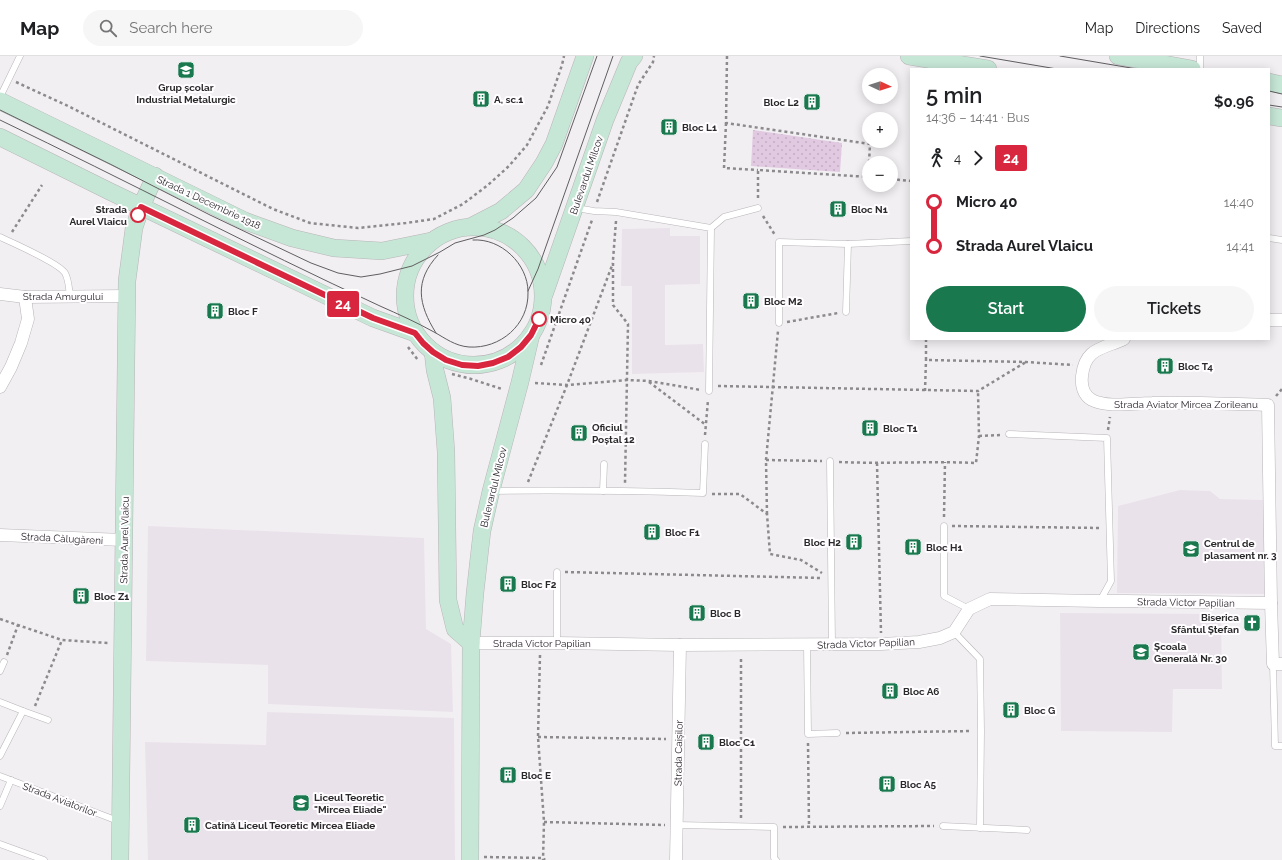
<!DOCTYPE html>
<meta charset="utf-8">
<style>
body{margin:0;font-family:Raleway,sans-serif;background:#f6f6f6;color:#202124;height:100vh;display:flex;flex-direction:column;font-size:15px;white-space:nowrap}
*{box-sizing:border-box;margin:0}
p{font-size:13px;color:#757577}
.icon{flex:none;width:22px;height:22px;fill:none;stroke:currentColor;stroke-width:2;stroke-linecap:round;stroke-linejoin:round}
.map{position:relative;flex:1;overflow:hidden}
.drawer{position:absolute;left:910px;top:12px;width:360px;height:272px;display:flex;flex-direction:column;background:#fff;border-radius:0px;box-shadow:0 2px 10px #0003}
.drawer>*{flex:none}
.badge{padding:0 8px;border-radius:3px;font-size:14px;line-height:26px}
.needle{width:26px;rotate:94deg}
.tools{position:absolute;left:862px;top:12px;display:grid;gap:8px}
.tools a{display:grid;place-items:center;width:36px;height:36px;border-radius:50%;background:#fff;box-shadow:0 2px 10px #0003;font-size:20px}
.map>.badge{position:absolute;translate:-50% -50%;box-shadow:0 0 0 2px #fff}
.legs{display:flex;align-items:center;gap:6px;height:44px;padding:0 16px;font-size:13px}
.legs p{margin-inline-start:auto}
.headline{display:flex;align-items:center;justify-content:space-between;height:68px;padding:0 16px}
h1{font-size:22px;font-weight:600;line-height:30px}
.button{display:flex;gap:8px;margin-top:auto;padding:8px 16px}
.button a{flex:1;height:46px;border-radius:24px;background:#1a784e;color:#fff;font-size:16px;font-weight:600;line-height:46px;text-align:center}
.button a+a{background:#f6f6f6;color:#202124}
ul{padding:0 16px;list-style:none}
li{display:flex;align-items:center;gap:14px;height:44px;font-size:15px}
li i{display:grid;place-items:center;width:6px;height:100%;margin:0 5px;background:currentColor}
li i::after{content:'';width:10px;height:10px;margin:-5px;border:3px solid;border-radius:50%;background:#fff}
li p{margin-inline-start:auto}
li:first-child i{background:linear-gradient(#0000 50%,currentColor 0)}
li:last-child i{background:linear-gradient(currentColor 50%,#0000 0)}
header{display:flex;align-items:center;gap:24px;box-sizing:border-box;height:56px;padding:0 20px;background:#fff;border-bottom:1px solid #e0e0e0}
header strong{font-size:19px}
nav{display:flex;gap:22px;margin-inline-start:auto;font-size:14px}
.search{width:280px;height:36px;background:#f6f6f6;display:flex;align-items:center;gap:10px;box-sizing:border-box;padding:0 14px;border-radius:22px;color:#757577;font-size:15px}
.map>svg:first-child{display:block}
.built{fill:#eae2eb}
.grass{fill:url(#grass-dots)}
.lines{fill:none;stroke-linecap:round;stroke-linejoin:round}
.lane-casing{stroke:#b8b5b8;stroke-width:7}
.street-casing{stroke:#b8b5b8;stroke-width:13}
.secondary-casing{stroke:#b8b5b8;stroke-width:18}
.path{stroke:#8c8a8c;stroke-width:2.5;stroke-dasharray:3 3;stroke-linecap:butt}
.lane{stroke:#fff;stroke-width:6}
.street{stroke:#fff;stroke-width:12}
.secondary{stroke:#c6e6d6;stroke-width:17}
.tram{stroke:#605e60;stroke-width:1}
.line-1-casing{stroke:#fff;stroke-width:9}
.line-1{stroke:#d7263d;stroke-width:6}
.stop-1-dot{fill:#fff;stroke:#d7263d;stroke-width:2}
.labels{text-anchor:middle;stroke-width:4;stroke-linejoin:round;paint-order:stroke}
.poi-label{font-size:10px;font-weight:bold;fill:#2b2a2b;stroke:#fffdff;text-anchor:start}
.street-label{font-size:10px;fill:#2b2a2b;stroke:#fffdff}
.stop-label{font-size:10px;font-weight:bold;fill:#2b2a2b;stroke:#fffdff;text-anchor:end}
</style>
<header>
<strong>Map</strong>
<div class="search"><svg class="icon" aria-label="search" viewBox="0 0 24 24"><circle cx="10" cy="10" r="6"/><path d="M15 15l6 6"/></svg>Search here</div>
<nav><a>Map</a><a>Directions</a><a>Saved</a></nav>
</header>
<div class="map">
<svg width="1282" height="804" viewBox="0 0 1282 804">
<defs>
<pattern id="grass-dots" width="8" height="8" patternUnits="userSpaceOnUse"><rect width="8" height="8" fill="#e1c9e2"/><path d="M2 2h.1M6 6h.1" fill="none" stroke="#c1adc2" stroke-width="1.8" stroke-linecap="round"/></pattern>
</defs>
<rect width="100%" height="100%" fill="#f2eff2"/>
<g class="built">
<path d="M670,172V180H700V228L665,229V289L703,288L704,316L632,318V230H621L622,173Z"/>
<path d="M1180,434L1210,435L1220,443L1264,444L1266,538L1117,537L1118,450Z"/>
<path d="M148,470L424,482L426,573L451,588L453,656L268,648V609L146,605Z"/>
<path d="M1060,557L1221,558L1222,633H1173L1172,676L1061,675Z"/>
<path d="M267,656L454,662L455,804H148L145,686L266,689Z"/>
</g>
<path class="grass" d="M753,74L842,87L840,116L751,110Z"/>
<g class="lines">
<defs>
<g id="lane">
<path d="M1200,13V0"/>
<path d="M0,41L20,0"/>
<path d="M576,152L594,155L616,156L711,172L709,335"/>
<path d="M711,172L724,161L758,152"/>
<path d="M0,181C13,187 59,207 65,217C69,224 69,233 70,241"/>
<path d="M1269,182L1282,184"/>
<path d="M846,256L848,188"/>
<path d="M779,267V186L848,188L911,185"/>
<path d="M1009,378L1107,382L1111,525L1100,545"/>
<path d="M830,405L832,588"/>
<path d="M492,435C563,434 633,435 703,437L705,388"/>
<path d="M603,435L604,408"/>
<path d="M944,470V540L969,553"/>
<path d="M954,576L980,603L981,675L980,772"/>
<path d="M557,587V516"/>
<path d="M807,589L808,678L837,677"/>
<path d="M1273,608L1275,690H1282"/>
<path d="M0,615L4,606"/>
<path d="M0,646L23,655L0,700"/>
<path d="M23,655L48,664"/>
<path d="M0,720L118,765"/>
<path d="M0,750L11,724"/>
<path d="M677,769L774,771V802L776,804"/>
<path d="M943,770L1027,774"/>
<path d="M0,788L44,804"/>
</g>
<g id="street">
<path d="M0,238L25,241L126,240"/>
<path d="M1269,264H1282"/>
<path d="M1124,283C1102,293 1085,292 1082,320C1081,329 1083,339 1092,344C1108,352 1134,347 1152,347C1191,346 1229,348 1268,349L1271,547"/>
<path d="M0,331L11,311L21,287L28,263L25,241"/>
<path d="M0,479L123,484"/>
<path d="M471,587H557L680,589L881,588L919,586L940,582L954,576L969,553L990,543L1099,545H1125L1271,547L1273,608H1282"/>
<path d="M676,804L680,589"/>
</g>
<g id="secondary">
<path d="M909,0L988,13"/>
<path d="M1118,0L1192,13"/>
<path d="M1269,26L1282,29"/>
<path d="M0,45L245,165L292,182L334,192L382,195L431,185"/>
<path d="M1269,60L1282,62"/>
<path d="M0,81L111,136L373,262L415,277"/>
<path d="M472,170L501,155L526,134L544,107L554,88L585,0"/>
<circle cx="474" cy="240" r="69"/>
<path d="M544,239L605,64L629,6L634,0"/>
<path d="M433,296L435,314L442,342L446,396L448,544L455,573L471,587"/>
<path d="M120,804L127,225L134,172L141,151L155,120"/>
<path d="M470,804L471,587L475,537L482,475L491,435L520,326L531,279"/>
</g>
</defs>
<use href="#lane" class="lane-casing"/>
<use href="#street" class="street-casing"/>
<use href="#secondary" class="secondary-casing"/>
<g class="path">
<path d="M727,0L726,67L870,88L869,107"/>
<path d="M16,26L66,49L273,153L310,167L358,172L406,167L434,163L463,148L488,129L509,110L527,89L548,50L562,9L564,0"/>
<path d="M726,67L724,112L758,114"/>
<path d="M891,123L911,125"/>
<path d="M758,142V114L869,121"/>
<path d="M597,146L638,29L653,6L654,0"/>
<path d="M763,160L775,179"/>
<path d="M616,165L613,204V249L628,268L625,427"/>
<path d="M12,176L42,129"/>
<path d="M787,266L838,257"/>
<path d="M926,283V304L1026,306L1073,309"/>
<path d="M408,291L418,304"/>
<path d="M541,309L592,164"/>
<path d="M452,318L471,323L502,333"/>
<path d="M649,326L706,369"/>
<path d="M535,327L567,329L627,324L649,325L701,334"/>
<path d="M718,330L978,335L1026,306"/>
<path d="M925,335L926,304"/>
<path d="M1276,340L1282,333"/>
<path d="M1108,374L1110,361"/>
<path d="M705,379L708,344"/>
<path d="M979,380L1001,379"/>
<path d="M766,404L822,405"/>
<path d="M839,406C884,408 930,405 976,407L979,380L978,335"/>
<path d="M877,407L881,577"/>
<path d="M528,426L567,329L613,207"/>
<path d="M712,438H740L767,458L770,498L801,504L822,517"/>
<path d="M767,458L766,404L778,275"/>
<path d="M944,461L945,406"/>
<path d="M952,470L1101,472"/>
<path d="M565,516L822,522"/>
<path d="M0,563L62,584L108,587"/>
<path d="M7,599L18,569"/>
<path d="M540,599L538,681L544,766L543,804"/>
<path d="M35,650L62,584"/>
<path d="M846,677L972,675"/>
<path d="M538,681L666,683"/>
<path d="M808,687L809,770"/>
<path d="M741,762V601"/>
<path d="M544,766L665,769"/>
<path d="M783,771L934,770"/>
<path d="M484,801L543,802L545,804"/>
</g>
<use href="#lane" class="lane"/>
<use href="#street" class="street"/>
<use href="#secondary" class="secondary"/>
<g class="tram">
<path d="M980,0L1057,13"/>
<path d="M1060,0L1137,13"/>
<path d="M1269,35L1282,38"/>
<path d="M1269,49L1282,51"/>
<path d="M0,54L112,109L210,159L311,207L338,217L361,221L380,218L412,210L440,196L455,187L484,179L495,174L513,162L536,142L557,111L597,0"/>
<path d="M0,64C127,125 252,191 380,250C398,258 416,266 434,276C445,282 455,290 469,291C500,293 529,269 528,236C528,208 501,182 473,184"/>
<path d="M528,235L538,213L613,0"/>
<path d="M436,277C418,248 414,225 438,199"/>
</g>
</g>
<g class="lines">
<defs>
<path id="line-1" d="M138,159L141,151L373,262L415,277L423,287L433,296L446,304L462,309L478,310L493,307L508,301L521,291L531,279L539,263"/>
</defs>
<use href="#line-1" class="line-1-casing"/>
<use href="#line-1" class="line-1"/>
</g>
<defs>
<symbol id="university-square" viewBox="-11 -11 22 22"><rect x="-9" y="-9" width="18" height="18" rx="4" fill="#1a784e" stroke="#fffdff"/><path d="M0-5L7-2L0 1L-7-2ZM-4 1L0 2.5L4 1V4Q0 6-4 4Z" fill="#fff"/></symbol>
<symbol id="building-square" viewBox="-11 -11 22 22"><rect x="-9" y="-9" width="18" height="18" rx="4" fill="#1a784e" stroke="#fffdff"/><path d="M-4-6H4V6H1V3H-1V6H-4ZM-2.5-4.3h1.7v1.8h-1.7ZM.8-4.3h1.7v1.8H.8ZM-2.5-1h1.7V.8h-1.7ZM.8-1h1.7V.8H.8Z" fill="#fff"/></symbol>
<symbol id="school-square" viewBox="-11 -11 22 22"><rect x="-9" y="-9" width="18" height="18" rx="4" fill="#1a784e" stroke="#fffdff"/><path d="M0-5L7-2L0 1L-7-2ZM-4 1L0 2.5L4 1V4Q0 6-4 4Z" fill="#fff"/></symbol>
<symbol id="church-square" viewBox="-11 -11 22 22"><rect x="-9" y="-9" width="18" height="18" rx="4" fill="#1a784e" stroke="#fffdff"/><path d="M-1.2-6h2.4v3.5h3.3v2.4h-3.3V6h-2.4V-.1h-3.3v-2.4h3.3Z" fill="#fff"/></symbol>
</defs>
<g fill-rule="evenodd">
<use href="#university-square" x="176" y="4" width="20" height="20"/>
<use href="#building-square" x="471" y="33" width="20" height="20"/>
<use href="#building-square" x="802" y="36" width="20" height="20"/>
<use href="#building-square" x="659" y="61" width="20" height="20"/>
<use href="#building-square" x="828" y="143" width="20" height="20"/>
<use href="#building-square" x="741" y="235" width="20" height="20"/>
<use href="#building-square" x="205" y="245" width="20" height="20"/>
<use href="#building-square" x="1155" y="300" width="20" height="20"/>
<use href="#building-square" x="860" y="362" width="20" height="20"/>
<use href="#building-square" x="569" y="367" width="20" height="20"/>
<use href="#building-square" x="642" y="466" width="20" height="20"/>
<use href="#building-square" x="844" y="476" width="20" height="20"/>
<use href="#building-square" x="903" y="481" width="20" height="20"/>
<use href="#school-square" x="1181" y="483" width="20" height="20"/>
<use href="#building-square" x="498" y="518" width="20" height="20"/>
<use href="#building-square" x="71" y="530" width="20" height="20"/>
<use href="#building-square" x="687" y="547" width="20" height="20"/>
<use href="#church-square" x="1242" y="557" width="20" height="20"/>
<use href="#school-square" x="1131" y="586" width="20" height="20"/>
<use href="#building-square" x="880" y="625" width="20" height="20"/>
<use href="#building-square" x="1001" y="644" width="20" height="20"/>
<use href="#building-square" x="696" y="676" width="20" height="20"/>
<use href="#building-square" x="498" y="709" width="20" height="20"/>
<use href="#building-square" x="877" y="718" width="20" height="20"/>
<use href="#university-square" x="291" y="737" width="20" height="20"/>
<use href="#building-square" x="182" y="759" width="20" height="20"/>
</g>
<g class="stop-1-dot">
<circle cx="138" cy="159" r="7"/>
<circle cx="539" cy="263" r="7"/>
</g>
<g class="labels">
<g class="poi-label">
<text x="186" y="35" text-anchor="middle">Grup școlar<tspan x="186" dy="12">Industrial Metalurgic</tspan></text>
<text x="494" y="47">A, sc.1</text>
<text x="799" y="50" text-anchor="end">Bloc L2</text>
<text x="682" y="75">Bloc L1</text>
<text x="851" y="157">Bloc N1</text>
<text x="764" y="249">Bloc M2</text>
<text x="228" y="259">Bloc F</text>
<text x="1178" y="314">Bloc T4</text>
<text x="592" y="375">Oficiul<tspan x="592" dy="12">Poștal 12</tspan></text>
<text x="883" y="376">Bloc T1</text>
<text x="665" y="480">Bloc F1</text>
<text x="841" y="490" text-anchor="end">Bloc H2</text>
<text x="1204" y="491">Centrul de<tspan x="1204" dy="12">plasament nr. 3</tspan></text>
<text x="926" y="495">Bloc H1</text>
<text x="521" y="532">Bloc F2</text>
<text x="94" y="544">Bloc Z1</text>
<text x="710" y="561">Bloc B</text>
<text x="1239" y="565" text-anchor="end">Biserica<tspan x="1239" dy="12">Sfântul Ștefan</tspan></text>
<text x="1154" y="594">Școala<tspan x="1154" dy="12">Generală Nr. 30</tspan></text>
<text x="903" y="639">Bloc A6</text>
<text x="1024" y="658">Bloc G</text>
<text x="719" y="690">Bloc C1</text>
<text x="521" y="723">Bloc E</text>
<text x="900" y="732">Bloc A5</text>
<text x="314" y="745">Liceul Teoretic<tspan x="314" dy="12">"Mircea Eliade"</tspan></text>
<text x="205" y="773">Catină Liceul Teoretic Mircea Eliade</text>
</g>
<g class="street-label">
<text transform="translate(586 119) rotate(-71)" y="4">Bulevardul Milcov</text>
<text transform="translate(209 146) rotate(25)" y="4">Strada 1 Decembrie 1918</text>
<text x="63" y="244">Strada Amurgului</text>
<text x="1186" y="352">Strada Aviator Mircea Zorileanu</text>
<text transform="translate(493 431) rotate(-76)" y="4">Bulevardul Milcov</text>
<text transform="translate(62 482) rotate(3)" y="4">Strada Călugăreni</text>
<text transform="translate(124 484) rotate(-89)" y="4">Strada Aurel Vlaicu</text>
<text transform="translate(1186 546) rotate(1)" y="4">Strada Victor Papilian</text>
<text x="542" y="591">Strada Victor Papilian</text>
<text transform="translate(866 587) rotate(-2)" y="4">Strada Victor Papilian</text>
<text transform="translate(678 697) rotate(-89)" y="4">Strada Caișilor</text>
<text transform="translate(60 743) rotate(21)" y="4">Strada Aviatorilor</text>
</g>
<g class="stop-label">
<text x="127" y="157">Strada<tspan x="127" dy="12">Aurel Vlaicu</tspan></text>
<text x="550" y="267" text-anchor="start">Micro 40</text>
</g>
</g>
</svg>
<div class="tools">
<a><svg class="needle" viewBox="-14 -14 28 28"><path d="M0-13l5 13h-10z" fill="#e53935"/><path d="M0 13l5-13h-10z" fill="#757577"/></svg></a>
<a>+</a>
<a>−</a>
</div>
<b class="badge" style="left:343px;top:248px;background:#d7263d;color:#fff">24</b>
<section class="drawer">
<div class="headline"><div><h1>5 min</h1><p>14:36 – 14:41 · Bus</p></div><b>$0.96</b></div>
<div class="legs"><svg class="icon" aria-label="walk" viewBox="0 0 24 24"><circle cx="13" cy="4" r="2"/><path d="M13 8l-2 6 4 7M11 14l-3 7M7 12l3-4h3l4 4"/></svg>4<svg class="icon" aria-label="forward" viewBox="0 0 24 24"><path d="M9 5l7 7-7 7"/></svg><b class="badge" style="background:#d7263d;color:#fff">24</b></div>
<ul>
<li><i style="color:#d7263d"></i><b>Micro 40</b><p>14:40</p></li>
<li><i style="color:#d7263d"></i><b>Strada Aurel Vlaicu</b><p>14:41</p></li>
</ul>
<div class="button"><a>Start</a><a>Tickets</a></div>
</section>
</div>
